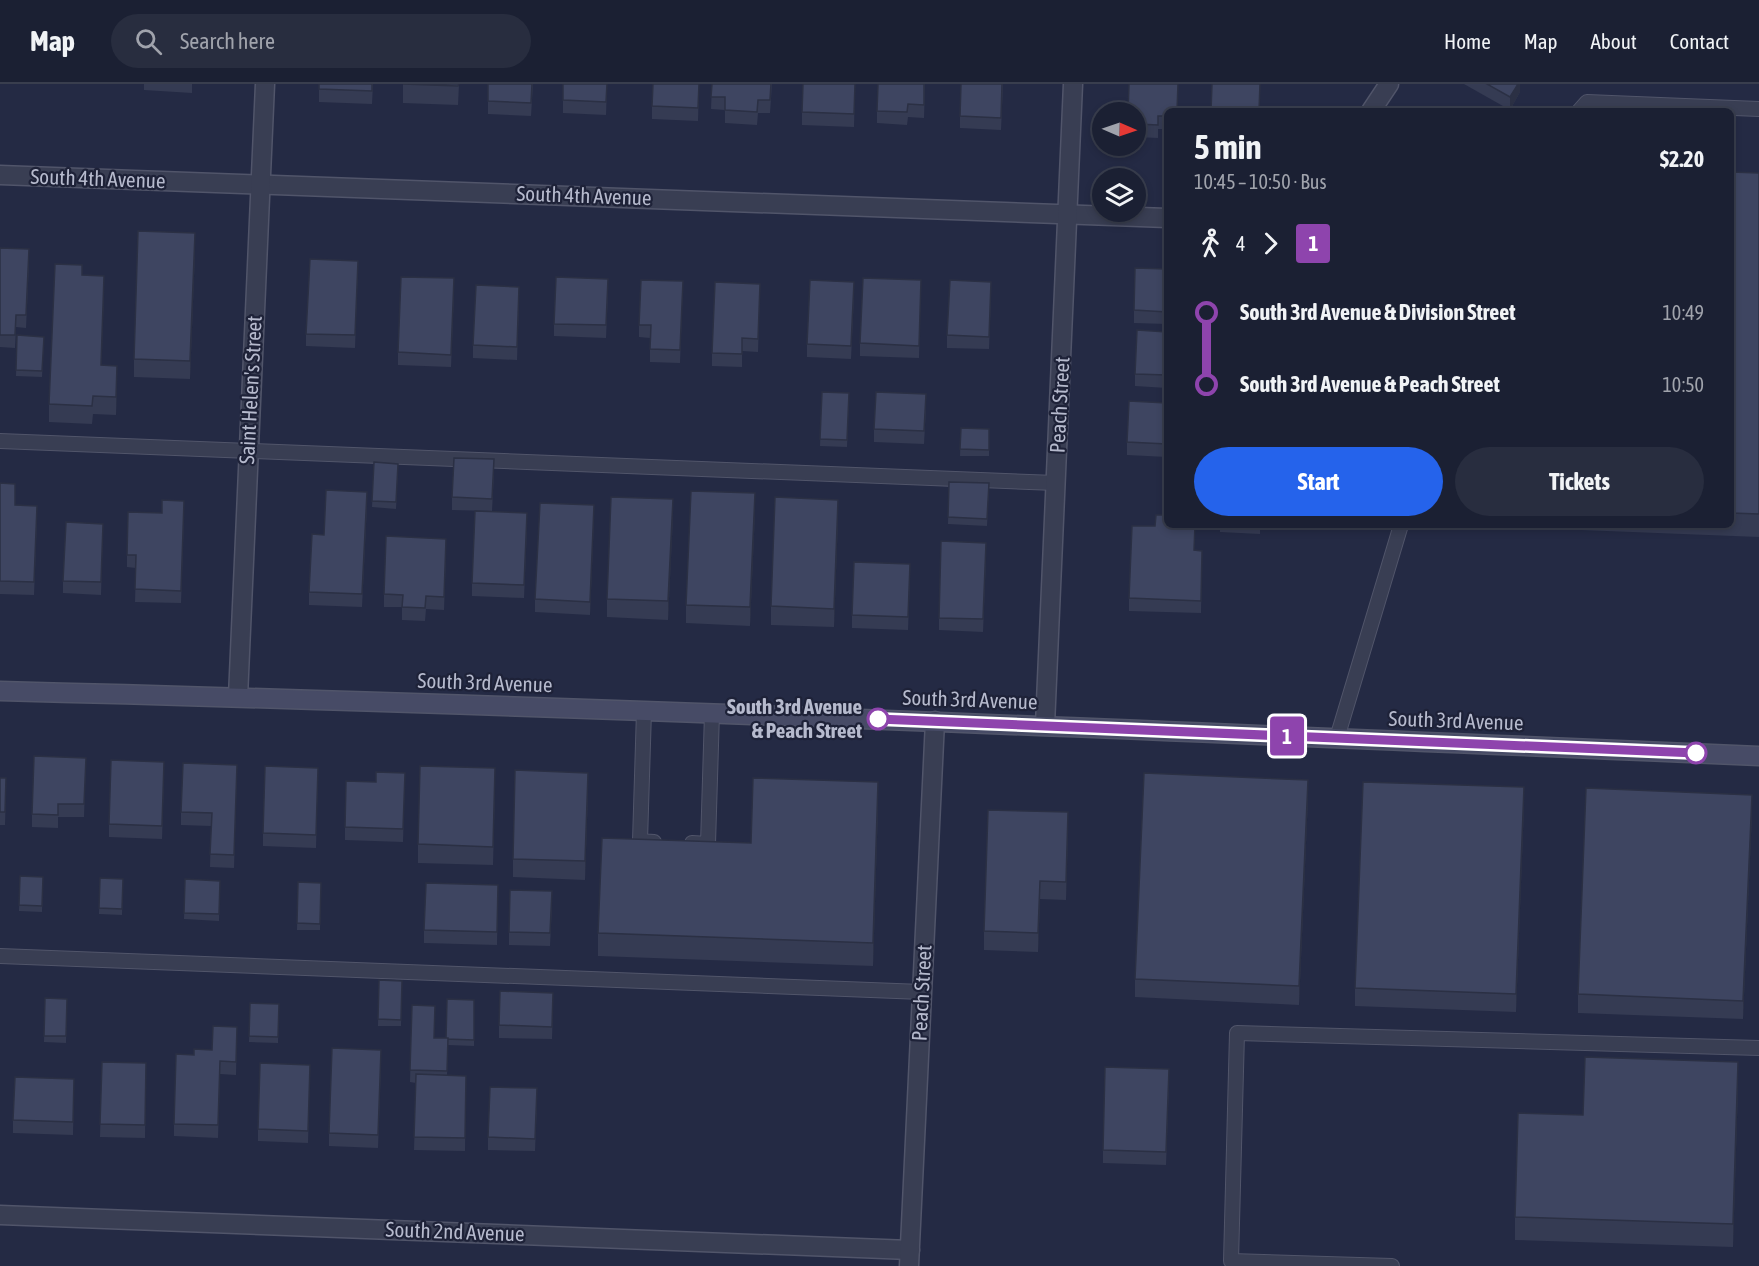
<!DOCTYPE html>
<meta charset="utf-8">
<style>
body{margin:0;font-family:"Asap Condensed",sans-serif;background:#282d3f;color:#f1f3f6;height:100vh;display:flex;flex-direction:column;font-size:22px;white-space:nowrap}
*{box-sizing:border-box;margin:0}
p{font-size:20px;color:#a0a3ac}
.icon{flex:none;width:33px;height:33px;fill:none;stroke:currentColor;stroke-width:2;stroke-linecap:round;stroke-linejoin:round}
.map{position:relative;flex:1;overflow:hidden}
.panel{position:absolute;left:1164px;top:24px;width:570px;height:420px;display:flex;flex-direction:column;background:#1b2033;border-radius:9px;box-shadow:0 3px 9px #0003,0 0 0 2px #393e4e}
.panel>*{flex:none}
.badge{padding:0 12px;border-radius:4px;font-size:21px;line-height:39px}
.needle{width:39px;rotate:92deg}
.fabs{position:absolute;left:1092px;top:18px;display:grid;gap:12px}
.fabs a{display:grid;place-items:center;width:54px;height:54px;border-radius:50%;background:#1b2033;box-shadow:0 3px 9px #0003,0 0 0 2px #393e4e;font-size:30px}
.map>.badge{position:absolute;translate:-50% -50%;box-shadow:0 0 0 3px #fff}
.legs{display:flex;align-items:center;gap:9px;height:66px;padding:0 30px;font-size:20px}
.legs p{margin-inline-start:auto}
.overview{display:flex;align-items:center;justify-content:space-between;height:102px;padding:0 30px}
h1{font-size:33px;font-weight:700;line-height:45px}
.action{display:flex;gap:12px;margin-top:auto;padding:12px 30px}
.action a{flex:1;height:69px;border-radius:36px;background:#2563eb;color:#fff;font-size:24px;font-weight:700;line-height:69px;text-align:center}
.action a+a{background:#282d3f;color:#f1f3f6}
ul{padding:0 30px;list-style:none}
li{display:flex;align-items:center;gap:21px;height:72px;font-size:22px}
li i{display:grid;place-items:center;width:9px;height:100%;margin:0 8px;background:currentColor}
li i::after{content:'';width:15px;height:15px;margin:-8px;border:4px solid;border-radius:50%;background:#1b2033}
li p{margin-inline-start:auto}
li:first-child i{background:linear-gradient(#0000 50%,currentColor 0)}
li:last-child i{background:linear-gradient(currentColor 50%,#0000 0)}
header{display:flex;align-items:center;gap:36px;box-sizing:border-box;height:84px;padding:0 30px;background:#1b2033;border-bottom:2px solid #393e4e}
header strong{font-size:28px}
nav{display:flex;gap:33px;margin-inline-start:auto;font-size:21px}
.search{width:420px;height:54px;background:#282d3f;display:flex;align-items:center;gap:15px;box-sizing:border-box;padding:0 21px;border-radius:33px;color:#a0a3ac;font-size:22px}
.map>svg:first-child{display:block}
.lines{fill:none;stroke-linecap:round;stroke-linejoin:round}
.lane-casing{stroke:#51556a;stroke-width:16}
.street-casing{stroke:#51556a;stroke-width:21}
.secondary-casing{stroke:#51556a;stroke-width:21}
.lane{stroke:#393e53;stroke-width:14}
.street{stroke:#393e53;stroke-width:18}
.secondary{stroke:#474b66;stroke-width:18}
.wall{fill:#353b53}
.shaded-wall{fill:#2b3044}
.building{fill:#3e4561;stroke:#2b3044;stroke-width:1.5}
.line-1-casing{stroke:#fff;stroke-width:14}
.line-1{stroke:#8e44ad;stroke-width:9}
.stop-1-dot{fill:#fff;stroke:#8e44ad;stroke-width:3}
.labels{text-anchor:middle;stroke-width:4.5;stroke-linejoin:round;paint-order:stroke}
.street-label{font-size:21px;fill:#b6bacd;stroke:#1e2238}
.stop-label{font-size:21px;font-weight:bold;fill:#b6bacd;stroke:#1e2238;text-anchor:end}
</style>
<header>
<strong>Map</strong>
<div class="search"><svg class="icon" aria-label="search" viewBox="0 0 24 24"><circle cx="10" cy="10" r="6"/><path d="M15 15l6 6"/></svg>Search here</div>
<nav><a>Home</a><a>Map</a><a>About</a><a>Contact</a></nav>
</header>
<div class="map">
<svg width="1759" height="1182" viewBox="0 0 1759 1182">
<rect width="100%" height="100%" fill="#242a44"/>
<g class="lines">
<defs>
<g id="lane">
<path d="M1579,27L1587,18L1759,25"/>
<path d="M0,357L1056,399"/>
<path d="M644,627L640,757L654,758"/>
<path d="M1337,654L1401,441"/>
<path d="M692,759L708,760L712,629"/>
<path d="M0,872L922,908"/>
<path d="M1392,1182L1231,1177L1237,949L1759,964"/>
</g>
<g id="street">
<path d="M1371,27L1389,0"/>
<path d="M0,91L1167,134"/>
<path d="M238,613L265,0"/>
<path d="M1045,641L1073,0"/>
<path d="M0,1131L910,1166"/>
<path d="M909,1182L935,637"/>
</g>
<path id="secondary" d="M0,607C587,622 1173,647 1759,672"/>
</defs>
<use href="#lane" class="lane-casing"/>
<use href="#street" class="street-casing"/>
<use href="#secondary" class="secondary-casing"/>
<use href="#lane" class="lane"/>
<use href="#street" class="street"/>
<use href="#secondary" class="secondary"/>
</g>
<g class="wall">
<path d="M144,0H192V9L144,6Z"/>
<path d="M319,0H373L372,20L319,18Z"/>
<path d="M403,0H459L458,21L403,19Z"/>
<path d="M533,0L531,32L488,30V17Z"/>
<path d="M563,0H607L606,31L563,29Z"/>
<path d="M699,0L698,37L652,35V22Z"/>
<path d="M712,0H772L770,29H758L757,41L725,39V26L711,25Z"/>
<path d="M855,0L854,43L802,41V28Z"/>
<path d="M925,0L924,34L908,33L907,41L877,39V27Z"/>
<path d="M1003,0L1001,46L960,44V32Z"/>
<path d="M1464,0H1520V8L1510,26Z"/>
<path d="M1167,27V45H1158V54L1136,53V28Z"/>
<path d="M1731,88L1759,89V453L1581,446V441H1731Z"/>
<path d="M0,164L29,178L26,244L16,243L15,264L0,263Z"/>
<path d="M195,168L190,295L134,293V275Z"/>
<path d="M358,177L355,264L306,262V250Z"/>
<path d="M1167,185V240L1134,239V226Z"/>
<path d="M82,191L104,211L101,281L117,300L116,331L93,330L92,340L49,338V320Z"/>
<path d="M921,196L919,274L860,272V259Z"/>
<path d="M683,197L680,279L650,278V254L639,253V241Z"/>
<path d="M760,200L758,268L742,267V283L712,282V269Z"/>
<path d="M454,207L451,283L398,281V268Z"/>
<path d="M608,207L606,254L554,252V240Z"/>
<path d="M854,210L851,275L807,273V260Z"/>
<path d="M991,211L989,265L947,264V251Z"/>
<path d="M519,216L517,276L473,274V261Z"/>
<path d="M1167,248V304L1135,302V290Z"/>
<path d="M17,251L44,253L42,293L16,292Z"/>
<path d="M822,308L849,309L847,363L820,362Z"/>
<path d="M1167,319V373L1127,371V358Z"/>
<path d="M926,323L924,360L874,358V345Z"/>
<path d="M961,344L989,345V372H960Z"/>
<path d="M374,378L398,380L396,425L372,423Z"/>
<path d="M494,388L492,427L452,426V413Z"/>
<path d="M949,398L989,399L987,442L948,440Z"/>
<path d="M0,399L15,421L37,434L34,511L0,510Z"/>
<path d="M367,420L362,523L309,521V508L324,451Z"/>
<path d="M755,428L750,542L686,539V521Z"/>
<path d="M184,430L181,519L135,518L136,484L127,483V471Z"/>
<path d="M673,433L668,536L607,533V515Z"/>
<path d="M594,434L590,531L535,528V515Z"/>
<path d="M838,434L834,543L771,541V522Z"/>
<path d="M103,440L101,511L63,509V497Z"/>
<path d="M1220,441H1260V450L1220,448Z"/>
<path d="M527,442L524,514L472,512V499Z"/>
<path d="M1194,466L1202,467L1201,529L1129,527V514Z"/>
<path d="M446,467L444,526L426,525L425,537L402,536V523H384V510Z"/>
<path d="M986,472L983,548L939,546V534Z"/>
<path d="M910,493L908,546L852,544V531Z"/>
<path d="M86,674L84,733H58V744L32,743V730Z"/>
<path d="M237,681L234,784L210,783L211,742L181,741V728Z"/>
<path d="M318,684L316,764L263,762V749Z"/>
<path d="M405,689L403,758L345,756V743L376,698Z"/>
<path d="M164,691L162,755L109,753V740Z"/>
<path d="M0,694L6,707L5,741H0Z"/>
<path d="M495,703L493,781L418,779V760Z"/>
<path d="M588,707L585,796L513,793V775Z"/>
<path d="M1308,714L1299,921L1135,913V895Z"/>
<path d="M878,722L873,882L598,872V849L751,759Z"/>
<path d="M1524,722L1516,928L1355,922V904Z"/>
<path d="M1752,729L1743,935L1578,929V910Z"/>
<path d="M1068,747L1066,816L1040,815L1038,868L984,866V847Z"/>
<path d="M20,792L43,793L42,828L19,827Z"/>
<path d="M100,794L123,795L122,831L99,830Z"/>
<path d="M185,795L220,797L219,837L184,835Z"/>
<path d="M298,798L321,799L320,846H297Z"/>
<path d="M498,801L497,861L424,859V846Z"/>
<path d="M552,820L550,862L509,861V848Z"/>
<path d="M379,896L402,897L401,942H378Z"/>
<path d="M45,914L67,915L66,959L44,958Z"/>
<path d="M474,916V962L448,961L447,991L466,992L465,1067L414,1066L416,999L410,998L412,921L434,954H446Z"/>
<path d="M250,919L279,920L278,959L249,958Z"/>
<path d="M553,922L552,955L499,954V941Z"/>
<path d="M237,943L236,991L220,990L218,1054L174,1052V1040L194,971L212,966Z"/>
<path d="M102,978L146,979L145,1054L100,1053Z"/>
<path d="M381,979L378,1064L329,1062V1049Z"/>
<path d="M310,981L308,1059L258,1057V1045Z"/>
<path d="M74,995L73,1051L13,1049V1036Z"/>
<path d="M1169,997L1166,1081L1103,1079V1066Z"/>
<path d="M1738,1002L1733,1163L1515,1156V1133L1583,1031Z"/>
<path d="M537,1017L535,1067L488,1066V1053Z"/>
</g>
<g class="shaded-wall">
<path d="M1518,0H1520V8L1510,26V13Z"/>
<path d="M195,149V168L190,295V277Z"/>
<path d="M104,192V211L101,299V281Z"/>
<path d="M117,282V300L116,331V313Z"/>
<path d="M755,409V428L750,542V523Z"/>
<path d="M673,415V433L668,536V517Z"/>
<path d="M838,416V434L834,543V525Z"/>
<path d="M594,421V434L590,531V518Z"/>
<path d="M588,689V707L585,796V777Z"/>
<path d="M1308,696V714L1299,921V902Z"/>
<path d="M878,698V722L873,882V859Z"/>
<path d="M1524,703V722L1516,928V910Z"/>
<path d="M1752,711V729L1743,935V917Z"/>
<path d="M1068,728V747L1066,816V798Z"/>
<path d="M1040,797V815L1038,868V849Z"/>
<path d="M1738,978V1002L1733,1163V1140Z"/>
</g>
<g class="building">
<path d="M319,0H372V7L319,5Z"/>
<path d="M403,0H459L458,2Z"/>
<path d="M488,0H532L531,19L488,17Z"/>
<path d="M563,0H607L606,18L563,16Z"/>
<path d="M653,0H699L698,24L652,22Z"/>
<path d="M712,0H771L770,16H758L757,28L725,26V13H711Z"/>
<path d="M803,0H855L854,30L802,28Z"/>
<path d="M878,0H924V21L908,20L907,28L877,27Z"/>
<path d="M961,0H1002L1001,34L960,32Z"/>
<path d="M1129,0H1178L1177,27H1167V32H1158V41L1136,40V28H1128Z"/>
<path d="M1212,0H1260L1259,27H1211Z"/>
<path d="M1487,0H1518L1510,13Z"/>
<path d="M1731,88L1759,89V430L1731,429Z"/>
<path d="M138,147L195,149L190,277L134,275Z"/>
<path d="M0,164L29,165L26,231H16L15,251H0Z"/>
<path d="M310,175L358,177L355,251L306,250Z"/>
<path d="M55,180L82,181V191L104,192L101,281L117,282L116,313L93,312L92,322L49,320Z"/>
<path d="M1135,184L1167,185V228L1134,226Z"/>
<path d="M401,193L454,194L451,271L398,268Z"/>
<path d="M556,193L608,195L606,241L554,240Z"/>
<path d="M863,194L921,196L919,262L860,259Z"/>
<path d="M641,196L683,197L680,266L650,265L651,241H639Z"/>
<path d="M810,196L854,198L851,262L807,260Z"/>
<path d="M950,196L991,198L989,253L947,251Z"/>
<path d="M715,198L760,200L758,255L742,254V270L712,269Z"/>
<path d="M476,201L519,203L517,263L473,261Z"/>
<path d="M1137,246L1167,248V291L1135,290Z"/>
<path d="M17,251L44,253L42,287L16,286Z"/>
<path d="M822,308L849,309L847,356L820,355Z"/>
<path d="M876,308L926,310L924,347L874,345Z"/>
<path d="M1129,317L1167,319V360L1127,358Z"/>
<path d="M961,344L989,345V366L960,365Z"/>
<path d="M454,374L494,375L492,415L452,413Z"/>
<path d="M374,378L398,380L396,418L372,417Z"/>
<path d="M949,398L989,399L987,435L948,433Z"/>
<path d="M0,399L15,400V421L37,422L34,498L0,497Z"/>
<path d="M326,406L367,408L362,510L309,508L312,450L324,451Z"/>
<path d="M691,407L755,409L750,523L686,521Z"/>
<path d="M611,413L673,415L668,517L607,515Z"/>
<path d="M775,413L838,416L834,525L771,522Z"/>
<path d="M162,416L184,417L181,507L135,505L136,471H127L128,428L162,429Z"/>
<path d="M540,419L594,421L590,518L535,515Z"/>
<path d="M475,427L527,429L524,501L472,499Z"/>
<path d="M1156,431H1167V441H1195L1194,466L1202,467L1201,517L1129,514L1132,442H1155Z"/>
<path d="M66,438L103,440L101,498L63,497Z"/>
<path d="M386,452L446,455L444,513L426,512L425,524L402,523L403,511L384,510Z"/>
<path d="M941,457L986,459L983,535L939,534Z"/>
<path d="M854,478L910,480L908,533L852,531Z"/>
<path d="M34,672L86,674L84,720H58V731L32,730Z"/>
<path d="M111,676L164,678L162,742L109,740Z"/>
<path d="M183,679L237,681L234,771L210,770L212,729L181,728Z"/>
<path d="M265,682L318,684L316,751L263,749Z"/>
<path d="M420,682L495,684L493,763L418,760Z"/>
<path d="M515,686L588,689L585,777L513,775Z"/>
<path d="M376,688L405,689L403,745L345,743L346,697L376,698Z"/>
<path d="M1144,689L1308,696L1299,902L1135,895Z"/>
<path d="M0,694H6L5,728H0Z"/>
<path d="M753,694L878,698L873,859L598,849L602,754L751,759Z"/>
<path d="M1363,698L1524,703L1516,910L1355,904Z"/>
<path d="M1586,704L1752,711L1743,917L1578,910Z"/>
<path d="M988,726L1068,728L1066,798L1040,797L1038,849L984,847Z"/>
<path d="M20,792L43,793L42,822L19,821Z"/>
<path d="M100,794L123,795L122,825L99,824Z"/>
<path d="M185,795L220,797L219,830L184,829Z"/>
<path d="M298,798L321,799L320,840L297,839Z"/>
<path d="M426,799L498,801L497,848L424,846Z"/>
<path d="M510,806L552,807L550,849L509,848Z"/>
<path d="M379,896L402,897L401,936L378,935Z"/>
<path d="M500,907L553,909L552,943L499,941Z"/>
<path d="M45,914L67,915L66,952H44Z"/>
<path d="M447,915L474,916V956L446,955Z"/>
<path d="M250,919L279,920L278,953L249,952Z"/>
<path d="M412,921L435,922L434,954H448L447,987L410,986Z"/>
<path d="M213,942L237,943L236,978L220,977L218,1041L174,1040L176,970L194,971V965L212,966Z"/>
<path d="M332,964L381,966L378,1051L329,1049Z"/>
<path d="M1585,973L1738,978L1733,1140L1515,1133L1518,1029L1583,1031Z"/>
<path d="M102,978L146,979L145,1041L100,1040Z"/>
<path d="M260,979L310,981L308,1047L258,1045Z"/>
<path d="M1105,983L1169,985L1166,1068L1103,1066Z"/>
<path d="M416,990L466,992L465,1054L414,1053Z"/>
<path d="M15,993L74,995L73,1038L13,1036Z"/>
<path d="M490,1003L537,1004L535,1055L488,1053Z"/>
</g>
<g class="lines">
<defs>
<path id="line-1" d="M878,635L1696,669"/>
</defs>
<use href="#line-1" class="line-1-casing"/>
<use href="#line-1" class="line-1"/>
</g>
<g class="stop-1-dot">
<circle cx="878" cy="635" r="10"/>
<circle cx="1696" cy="669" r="10"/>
</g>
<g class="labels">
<g class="street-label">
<text transform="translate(98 95) rotate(2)" y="7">South 4th Avenue</text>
<text transform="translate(584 112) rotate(2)" y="7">South 4th Avenue</text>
<text transform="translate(251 306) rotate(-87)" y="7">Saint Helen's Street</text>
<text transform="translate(1060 321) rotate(-87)" y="7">Peach Street</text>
<text transform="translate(485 599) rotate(2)" y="7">South 3rd Avenue</text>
<text transform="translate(970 616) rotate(2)" y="7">South 3rd Avenue</text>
<text transform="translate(1456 637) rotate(2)" y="7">South 3rd Avenue</text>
<text transform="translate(922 909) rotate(-87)" y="7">Peach Street</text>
<text transform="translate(455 1148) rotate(2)" y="7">South 2nd Avenue</text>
</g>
<g class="stop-label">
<text x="862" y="630">South 3rd Avenue<tspan x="862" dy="24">&amp; Peach Street</tspan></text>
</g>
</g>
</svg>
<div class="fabs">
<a><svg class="needle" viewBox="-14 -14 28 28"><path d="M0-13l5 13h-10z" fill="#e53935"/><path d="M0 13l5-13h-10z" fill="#a0a3ac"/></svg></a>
<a><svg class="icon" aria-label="layers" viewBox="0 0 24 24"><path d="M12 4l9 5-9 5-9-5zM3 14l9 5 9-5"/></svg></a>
</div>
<b class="badge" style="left:1287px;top:652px;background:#8e44ad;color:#fff">1</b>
<section class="panel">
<div class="overview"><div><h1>5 min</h1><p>10:45 – 10:50 · Bus</p></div><b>$2.20</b></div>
<div class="legs"><svg class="icon" aria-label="walk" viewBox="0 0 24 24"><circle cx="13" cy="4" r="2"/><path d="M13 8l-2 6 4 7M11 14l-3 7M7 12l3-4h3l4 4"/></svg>4<svg class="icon" aria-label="forward" viewBox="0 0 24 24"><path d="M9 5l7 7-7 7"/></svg><b class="badge" style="background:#8e44ad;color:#fff">1</b></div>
<ul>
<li><i style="color:#8e44ad"></i><b>South 3rd Avenue &amp; Division Street</b><p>10:49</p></li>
<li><i style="color:#8e44ad"></i><b>South 3rd Avenue &amp; Peach Street</b><p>10:50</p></li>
</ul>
<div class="action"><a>Start</a><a>Tickets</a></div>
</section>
</div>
